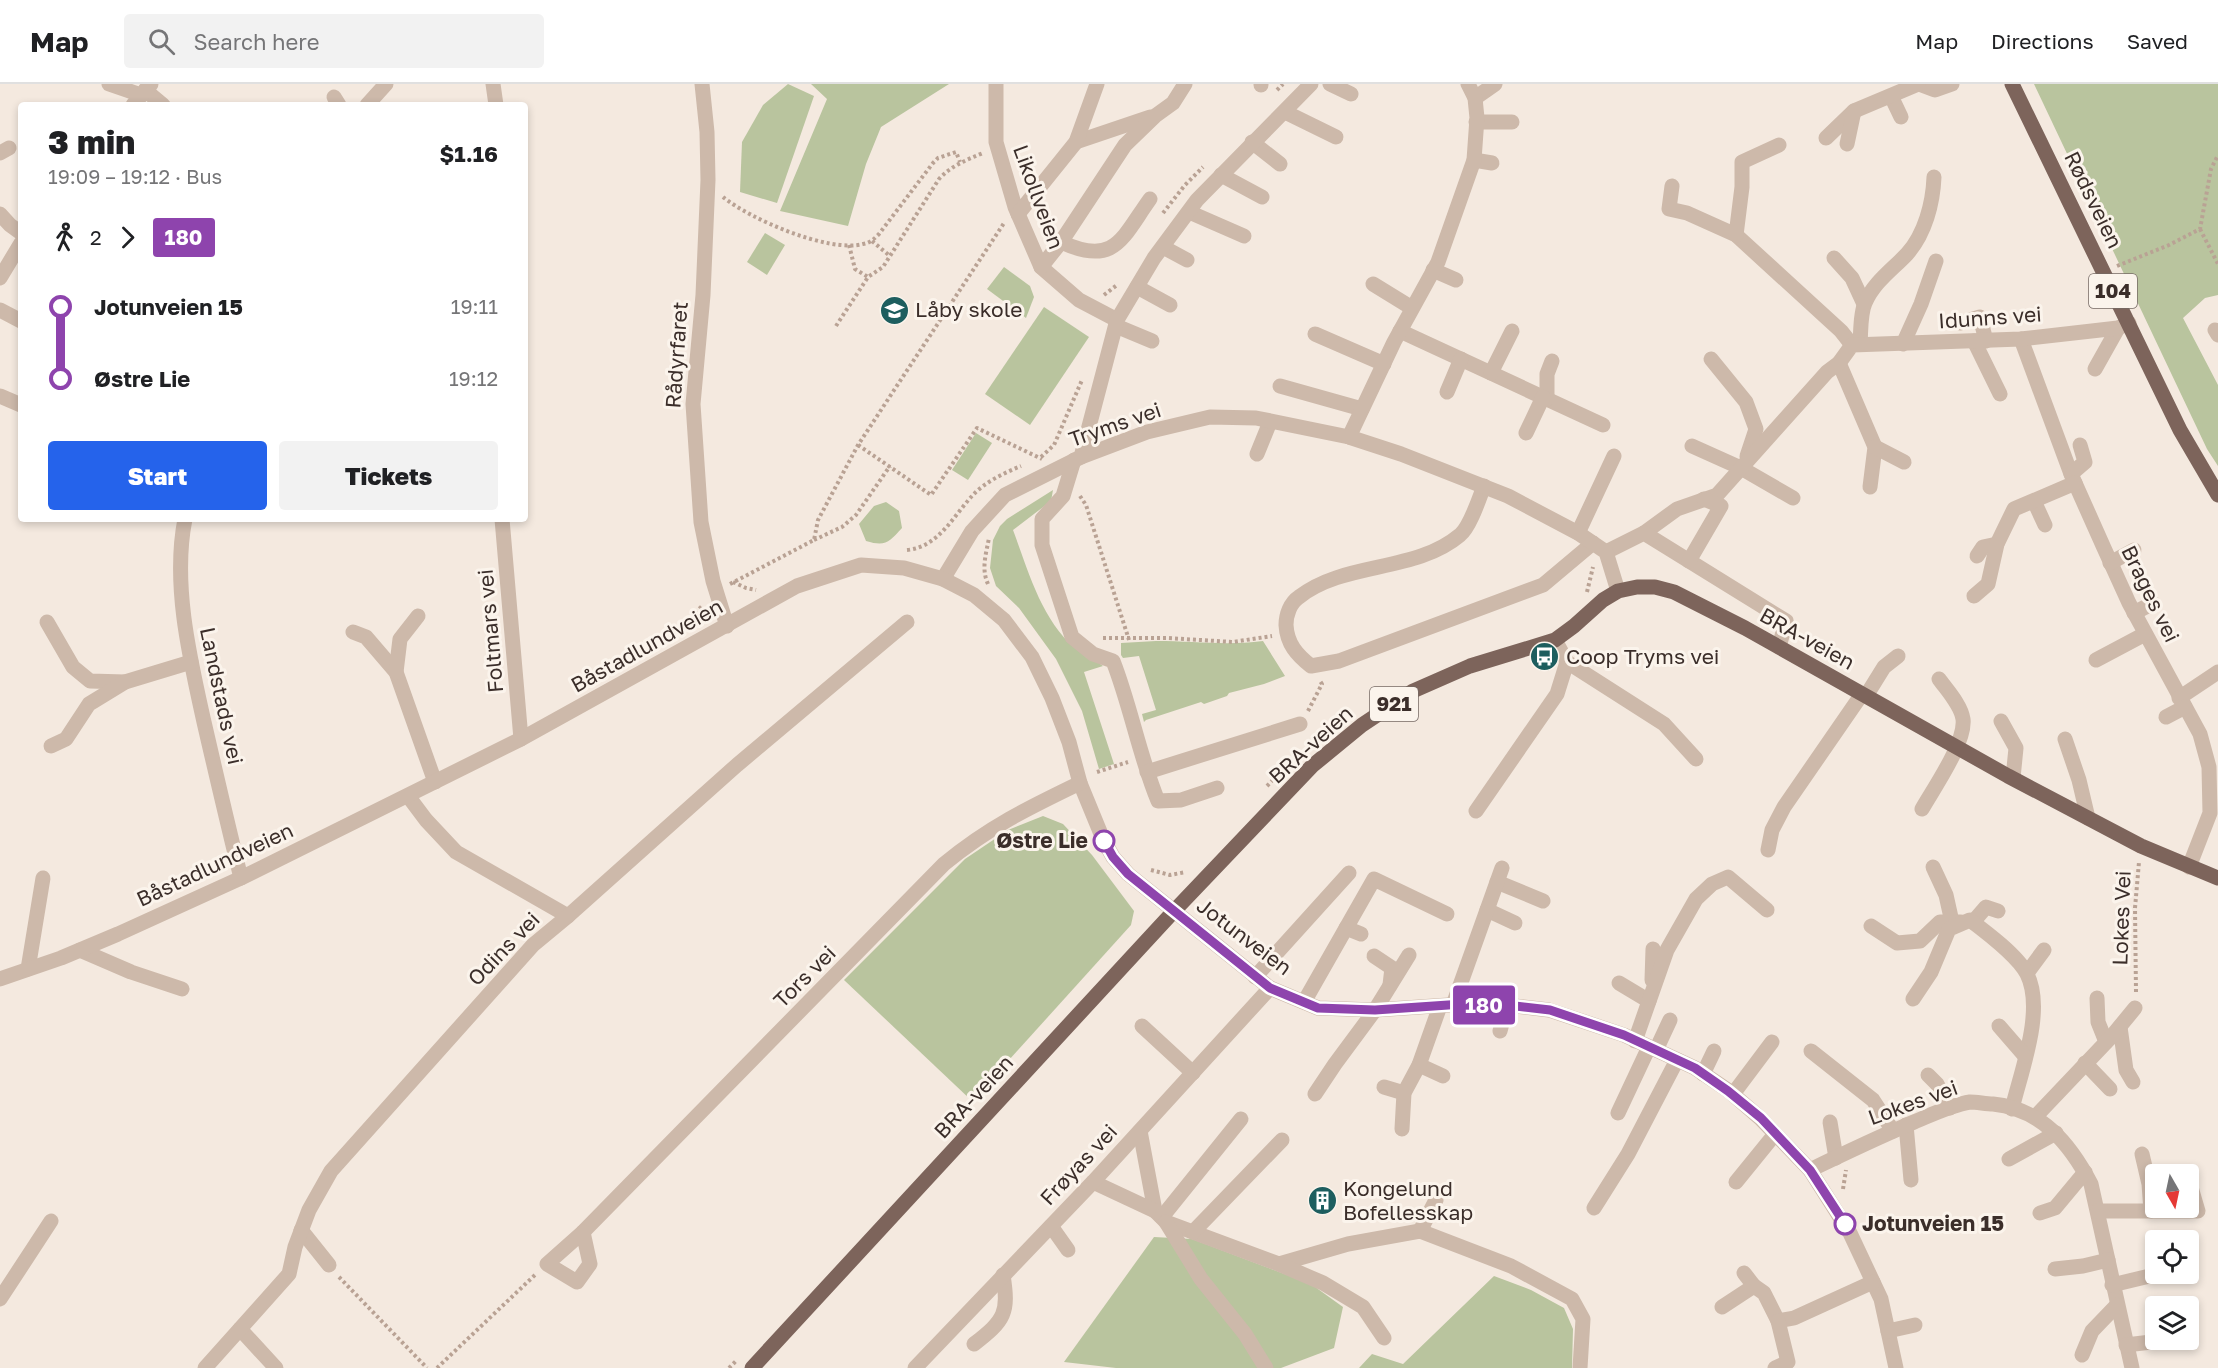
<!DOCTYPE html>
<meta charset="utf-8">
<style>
body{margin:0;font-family:"Golos Text",sans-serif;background:#f2f2f2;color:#202124;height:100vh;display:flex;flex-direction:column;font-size:22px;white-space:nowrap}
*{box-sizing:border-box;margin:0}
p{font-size:20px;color:#757577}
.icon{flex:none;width:33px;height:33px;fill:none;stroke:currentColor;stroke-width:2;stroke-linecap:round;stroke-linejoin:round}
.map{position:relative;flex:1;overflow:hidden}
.details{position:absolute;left:18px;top:18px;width:510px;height:420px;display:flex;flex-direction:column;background:#fff;border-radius:6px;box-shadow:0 3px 9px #0003}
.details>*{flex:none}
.badge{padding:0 12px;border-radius:4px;font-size:21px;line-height:39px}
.needle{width:39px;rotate:171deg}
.buttons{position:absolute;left:2145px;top:1080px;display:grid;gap:12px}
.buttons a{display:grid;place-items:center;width:54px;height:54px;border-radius:6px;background:#fff;box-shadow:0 3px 9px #0003;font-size:30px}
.map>.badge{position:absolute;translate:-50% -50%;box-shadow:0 0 0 3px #fff}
.legs{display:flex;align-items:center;gap:9px;height:66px;padding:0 30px;font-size:20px}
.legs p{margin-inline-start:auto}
.overview{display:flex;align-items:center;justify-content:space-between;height:102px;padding:0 30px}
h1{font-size:33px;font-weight:800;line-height:45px}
.button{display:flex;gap:12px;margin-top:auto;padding:12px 30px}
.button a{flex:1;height:69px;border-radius:6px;background:#2563eb;color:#fff;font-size:24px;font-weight:800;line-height:69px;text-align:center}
.button a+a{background:#f2f2f2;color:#202124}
ul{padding:0 30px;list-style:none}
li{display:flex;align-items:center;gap:21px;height:72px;font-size:22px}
li i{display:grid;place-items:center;width:9px;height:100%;margin:0 8px;background:currentColor}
li i::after{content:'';width:15px;height:15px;margin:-8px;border:4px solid;border-radius:50%;background:#fff}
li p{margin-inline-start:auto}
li:first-child i{background:linear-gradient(#0000 50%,currentColor 0)}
li:last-child i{background:linear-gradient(currentColor 50%,#0000 0)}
header{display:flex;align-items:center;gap:36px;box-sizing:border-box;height:84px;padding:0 30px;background:#fff;border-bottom:2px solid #e0e0e0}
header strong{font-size:28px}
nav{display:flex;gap:33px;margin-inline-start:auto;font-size:21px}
.search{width:420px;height:54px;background:#f2f2f2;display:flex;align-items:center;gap:15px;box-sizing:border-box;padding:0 21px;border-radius:6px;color:#757577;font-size:22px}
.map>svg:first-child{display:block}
.green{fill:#b9c49e}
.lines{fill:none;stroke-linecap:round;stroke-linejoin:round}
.path{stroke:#b9a294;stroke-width:4;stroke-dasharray:3 3;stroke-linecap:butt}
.minor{stroke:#cdb9aa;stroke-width:15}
.major{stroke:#7d645b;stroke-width:15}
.line-1-casing{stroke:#fff;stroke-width:14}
.line-1{stroke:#8e44ad;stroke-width:9}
.stop-1-dot{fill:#fff;stroke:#8e44ad;stroke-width:3}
.labels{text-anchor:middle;stroke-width:6;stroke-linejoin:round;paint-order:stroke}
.shield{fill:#fbf4ec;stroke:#756964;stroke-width:1.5}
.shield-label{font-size:20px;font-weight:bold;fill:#3b2e2a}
.street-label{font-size:21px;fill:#3b2e2a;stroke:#fbf4ec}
.poi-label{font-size:21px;fill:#3b2e2a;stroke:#fbf4ec;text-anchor:start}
.stop-label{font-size:21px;font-weight:bold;fill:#3b2e2a;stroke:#fbf4ec;text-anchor:end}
</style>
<header>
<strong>Map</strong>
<div class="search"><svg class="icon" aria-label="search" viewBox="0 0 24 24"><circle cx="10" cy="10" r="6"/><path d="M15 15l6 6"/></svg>Search here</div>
<nav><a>Map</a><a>Directions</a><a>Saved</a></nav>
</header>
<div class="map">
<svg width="2218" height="1284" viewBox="0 0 2218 1284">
<rect width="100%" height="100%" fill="#f4e9df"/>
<g class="green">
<path d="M788,0L814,12L777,119L740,108L742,58L763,21Z"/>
<path d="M811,0H949L881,43L866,80L848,142L780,127L827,15Z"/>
<path d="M2034,0H2218V211L2205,214L2183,234L2218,301V382L2207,365Z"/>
<path d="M765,149L785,161L767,191L747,178Z"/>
<path d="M1004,183L1030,202L1034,213L1026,234L987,205Z"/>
<path d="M1044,223L1089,253L1030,341L985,310Z"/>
<path d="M976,349L992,359L968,396L952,386Z"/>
<path d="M1053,406L1051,417L1013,446C1028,486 1041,535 1075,564C1083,571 1094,575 1103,582L1084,588L1114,680L1099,685L1082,627L1056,575L1019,524L996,502L990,484L993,456L1000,442L1007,435Z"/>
<path d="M886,418L899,427L902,444C889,458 886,463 866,457L859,440L874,422Z"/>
<path d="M1156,557C1194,557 1226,562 1263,557L1285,592L1264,600L1229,609L1227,612L1204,620L1201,618L1146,636L1144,638L1142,630L1156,626L1139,572L1123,574L1121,571V559Z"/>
<path d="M1043,732L1063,740L1092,771L1134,827L1131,841L972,1017L844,896L965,775L1008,746Z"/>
<path d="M1154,1153L1192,1155L1311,1200L1343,1223L1334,1264L1281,1284H1116L1064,1278Z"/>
<path d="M1494,1192L1531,1206L1564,1224L1573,1245L1572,1284H1359L1372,1270L1403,1280Z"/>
</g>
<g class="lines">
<g class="path">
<path d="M1277,6L1283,0"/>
<path d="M723,113C750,135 828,169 863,160C870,159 874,155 879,150L933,79L938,74L956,68L960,78"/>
<path d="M1163,129L1185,101L1203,83"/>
<path d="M2200,145L2218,180"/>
<path d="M872,157L890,172"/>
<path d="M849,161L855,185L868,193"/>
<path d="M2117,182L2169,161L2200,145L2211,85L2218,71"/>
<path d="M1104,211L1117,201"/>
<path d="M836,242L868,193L883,183L939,95C951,82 966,76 983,69"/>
<path d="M858,361L931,411L977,344L1042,375"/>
<path d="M1041,373L1054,361L1082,296"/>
<path d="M1080,412L1086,421L1129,556"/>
<path d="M814,456L842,443L856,431L890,382"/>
<path d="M907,466C939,463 953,432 973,411C985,398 1004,389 1021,382"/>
<path d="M733,498L746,504L756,506"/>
<path d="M730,500L814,456L818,436L858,361L1004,139"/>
<path d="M988,500C981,485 986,470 989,454"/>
<path d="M1587,508L1593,483"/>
<path d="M693,541L696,528L703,521"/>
<path d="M1103,554H1167L1233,558L1272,552"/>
<path d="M1308,627L1322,600L1320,597"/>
<path d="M1097,688L1128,678"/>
<path d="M1267,702L1295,673"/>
<path d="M1151,786L1170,791L1186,788"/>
<path d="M2136,908L2135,824L2139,778"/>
<path d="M1843,1105L1846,1086"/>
<path d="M339,1193L427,1284"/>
<path d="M437,1284L536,1190"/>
<path d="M729,1284L737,1276"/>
</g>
<g class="minor">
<path d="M109,0L141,11"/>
<path d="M493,0L496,21"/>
<path d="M702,0L707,48L708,96L703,211L693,320L701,438L713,497L727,542"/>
<path d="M996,0V58L1015,123L1041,183L1079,216L1117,236"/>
<path d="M1330,0L1351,10"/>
<path d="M1919,0L1935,6L1952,0"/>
<path d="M1261,1V0"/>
<path d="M145,6L163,21"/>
<path d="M1891,12L1901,33"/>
<path d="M334,13L339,21"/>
<path d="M1475,14L1495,0"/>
<path d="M133,21L151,0"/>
<path d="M367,21L386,0"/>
<path d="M1285,28L1336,53"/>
<path d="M1476,38H1512"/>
<path d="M1826,54L1854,27L1918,0"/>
<path d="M1076,58L1150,33"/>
<path d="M1252,58L1280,80"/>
<path d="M1847,60L1854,27"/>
<path d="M0,69L9,64"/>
<path d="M1474,76L1492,79"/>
<path d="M1221,91L1262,113"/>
<path d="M1672,102L1669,125L1687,129L1736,151L1841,247L1852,261"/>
<path d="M1189,128L1244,152"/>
<path d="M0,130L10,141L21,149"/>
<path d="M1018,130L1076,58L1097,0"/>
<path d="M1736,151L1742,103V78L1779,61"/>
<path d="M1061,158C1115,183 1122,154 1150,115"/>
<path d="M1163,163L1187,176"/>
<path d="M1834,174L1852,194L1864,220"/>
<path d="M1041,183L1061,158L1125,61L1155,32L1173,19L1185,0"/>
<path d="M1433,186L1456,196"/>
<path d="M0,194L21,159"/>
<path d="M1373,200L1412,224"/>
<path d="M1137,203L1170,221"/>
<path d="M0,226L21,237"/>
<path d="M1960,239L1980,233L1986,257"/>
<path d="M1116,242L1152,257"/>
<path d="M2215,246L2218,251"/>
<path d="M1400,247L1603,341"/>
<path d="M1315,250L1384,280"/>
<path d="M2021,255L2071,390L2104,464L2129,519L2200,650L2209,683L2210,729L2189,783"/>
<path d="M1974,257L2000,310"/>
<path d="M1860,260C1861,248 1860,230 1865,219C1874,198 1892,186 1907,170C1925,150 1933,119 1934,93"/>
<path d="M1903,260L1921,220L1936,177"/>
<path d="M1711,275L1746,318L1756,345L1747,372"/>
<path d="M1839,279L1875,363L1870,403"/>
<path d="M2095,285L2118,244"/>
<path d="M1491,289L1512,247"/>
<path d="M1280,302L1362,325"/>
<path d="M1447,308L1461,275"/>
<path d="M0,312L21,321"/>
<path d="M1547,315V290L1552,277"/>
<path d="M1526,349L1543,313"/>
<path d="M1349,353L1394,258L1438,178L1474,76L1477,34L1475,14L1468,0"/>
<path d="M1692,362L1741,384L1793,414"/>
<path d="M1875,363L1904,378"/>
<path d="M1257,370L1270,338"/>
<path d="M1081,373L1117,236L1154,174L1197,116L1311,0"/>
<path d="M1074,376L1063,412L1042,435V461L1072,553L1093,570L1113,577C1131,623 1139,671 1158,717L1181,716L1217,704"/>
<path d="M2071,390L2085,378L2080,361"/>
<path d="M1484,402C1479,415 1470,443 1460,451C1415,489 1345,477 1299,513C1290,519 1286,531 1286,541C1287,560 1297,571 1311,582L1339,577L1543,501L1593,459"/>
<path d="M2034,417L2045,441"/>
<path d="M185,435C172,500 190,575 204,638C216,690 228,742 241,794"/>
<path d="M502,435L521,655"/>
<path d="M1578,449L1614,372"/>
<path d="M1644,449L1677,425L1717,411L1827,288L1839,279L1852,261L2021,255L2118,244L2129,239"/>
<path d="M1606,468L1644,449L1786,537L1779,563"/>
<path d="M1977,472L1983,463L1997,460"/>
<path d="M1689,477L1721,422L1704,415"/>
<path d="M2110,479L2134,466"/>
<path d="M943,495L972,447L1005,411L1081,373L1147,348L1210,333L1256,334L1349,353L1401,370L1508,412L1578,449L1606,468L1618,507"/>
<path d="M1974,512L1988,500L1997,460L2014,425L2075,399"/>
<path d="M2134,529L2153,519"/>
<path d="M47,538L73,583L90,597L125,598"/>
<path d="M353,548L366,553L396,588L435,698"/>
<path d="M2096,576L2145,550"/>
<path d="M1567,578L1664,640L1696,675"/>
<path d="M396,588L400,555L418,532"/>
<path d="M1866,612L1884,583L1898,572"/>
<path d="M2179,614L2218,588"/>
<path d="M2166,633L2185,623"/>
<path d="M2001,637L2016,664L2013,694"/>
<path d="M2065,655L2079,696L2088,734"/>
<path d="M51,662L66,655L89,620L125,598L191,578"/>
<path d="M1147,688L1300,640"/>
<path d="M408,712L426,736L456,768L568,832"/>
<path d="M1922,725C1934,704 1966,658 1963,635C1961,621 1947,606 1939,595"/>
<path d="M1476,727L1557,610L1567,578L1555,556"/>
<path d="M1768,766L1772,746L1784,723L1862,610"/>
<path d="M1933,783L1946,811L1952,838"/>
<path d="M1497,798L1543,817"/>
<path d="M1487,826L1515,839"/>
<path d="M1973,838L1986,823L1998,827"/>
<path d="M1871,842L1897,859L1920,857L1940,838H1961"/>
<path d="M1346,844L1361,850"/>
<path d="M80,866L131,888L182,905"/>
<path d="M1374,872L1392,884L1390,901"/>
<path d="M28,885L43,794"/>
<path d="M2027,889L2044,866"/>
<path d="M1255,893L1349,789"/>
<path d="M0,895L61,874L118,850L241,794L521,655L797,502L861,481L904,484L943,495L974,511L1004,536L1032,573L1052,614L1069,658L1080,699L1103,755L1113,773L1128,790L1270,904L1318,924L1375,926L1463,920L1507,921L1549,926L1624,951L1695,984L1729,1007L1760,1034L1810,1086L1850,1149L1881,1215L1896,1284"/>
<path d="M1652,896L1653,865"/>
<path d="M1619,899L1649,917"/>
<path d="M2097,914L2098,938L2106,958"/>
<path d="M1913,915L1931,888L1949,845L1970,836C1986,848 2018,872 2027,890C2045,926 2021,987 2012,1025"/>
<path d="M1304,918L1374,795L1447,830"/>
<path d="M1453,921L1502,784"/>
<path d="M1142,942L1193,989"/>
<path d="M1999,942L2025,972"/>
<path d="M2120,943L2126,986L2133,998"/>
<path d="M1500,947L1507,921"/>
<path d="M1635,957L1667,866L1696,815L1712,800L1728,793L1767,826"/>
<path d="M1656,966L1670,936"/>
<path d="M1811,967L1873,1016L1893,1047"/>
<path d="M2085,979L2110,1005"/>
<path d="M1419,981L1443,992"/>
<path d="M1703,990L1714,967"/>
<path d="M1928,991L1937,1000L1950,1024"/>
<path d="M1384,1003L1404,1009"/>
<path d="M1315,1010L1335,980L1375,926L1409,871"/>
<path d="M1733,1010L1772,958"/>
<path d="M1618,1029L1649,963"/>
<path d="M2035,1033L2112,952L2135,924"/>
<path d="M1830,1038L1836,1074"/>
<path d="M1906,1041L1911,1096"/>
<path d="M1402,1045L1404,1009L1419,981L1440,922"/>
<path d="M1140,1047L1155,1127L1166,1138L1279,1180L1348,1160L1420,1147L1511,1182L1572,1215L1583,1235L1580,1284"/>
<path d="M2142,1070L2149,1100L2151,1127"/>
<path d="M2009,1075L2056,1049"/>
<path d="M1810,1086C1845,1069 1879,1053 1914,1038C1931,1031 1951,1021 1970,1018C1977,1018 1986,1020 1993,1020C2042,1025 2070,1060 2091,1100L2132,1284"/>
<path d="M1093,1098L1155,1127"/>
<path d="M1736,1098L1775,1050"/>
<path d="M1594,1124L1628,1070L1677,976"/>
<path d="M2098,1127H2198L2188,1093"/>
<path d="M2040,1129L2055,1124L2085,1088"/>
<path d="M1162,1133L1241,1035"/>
<path d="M1166,1138L1201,1195L1245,1250L1266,1284"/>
<path d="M1051,1142L1068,1166"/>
<path d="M301,1146L329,1181"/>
<path d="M1420,1147L1436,1116"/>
<path d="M583,1148L944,780C989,743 1028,724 1080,699"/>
<path d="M583,1148L590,1180L577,1198L547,1180Z"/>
<path d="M1193,1148L1282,1056"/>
<path d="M1279,1180L1323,1199L1363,1223L1384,1254"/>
<path d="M2055,1185L2083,1182L2108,1176"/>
<path d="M1744,1189L1754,1202"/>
<path d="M2112,1201L2158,1190"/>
<path d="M0,1215L51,1137"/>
<path d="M1722,1223L1754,1202L1764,1209L1778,1237L1794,1234L1873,1198"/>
<path d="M240,1245L276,1284"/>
<path d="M1888,1247L1915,1241"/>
<path d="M974,1260C1005,1236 1009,1229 1003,1191"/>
<path d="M2126,1261L2168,1256"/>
<path d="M2082,1271L2092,1247L2117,1221"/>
<path d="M205,1284L289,1190L295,1163L309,1126L331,1087L533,861L568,832L737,681L907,538"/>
<path d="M915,1284L1093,1098L1270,904"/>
<path d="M1775,1284L1788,1278L1778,1237"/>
</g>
<g class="major">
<path d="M2012,0L2180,346L2218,411"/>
<path d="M752,1284L1174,827L1312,682L1362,641L1413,607L1470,582L1555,556L1574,542L1603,516L1618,507L1637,503H1655L1674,508L1745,544L2008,692L2141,762L2218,794"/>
</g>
</g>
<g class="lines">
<defs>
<path id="line-1" d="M1104,757L1113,773L1128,790L1270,904L1318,924L1375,926L1463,920L1507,921L1550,926L1624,951L1695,984L1728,1007L1761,1034L1810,1086L1845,1140"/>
</defs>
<use href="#line-1" class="line-1-casing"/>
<use href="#line-1" class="line-1"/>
</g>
<defs>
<symbol id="school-disc" viewBox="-11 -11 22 22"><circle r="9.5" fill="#1d5e5f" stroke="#fbf4ec"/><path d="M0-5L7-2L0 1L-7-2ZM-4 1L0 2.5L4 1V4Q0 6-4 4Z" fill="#fff"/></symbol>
<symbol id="bus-disc" viewBox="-11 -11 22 22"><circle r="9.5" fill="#1d5e5f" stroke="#fbf4ec"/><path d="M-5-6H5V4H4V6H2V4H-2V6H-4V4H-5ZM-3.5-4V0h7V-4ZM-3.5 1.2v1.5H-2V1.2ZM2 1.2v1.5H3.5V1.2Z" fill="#fff"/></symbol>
<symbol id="building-disc" viewBox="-11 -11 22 22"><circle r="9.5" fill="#1d5e5f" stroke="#fbf4ec"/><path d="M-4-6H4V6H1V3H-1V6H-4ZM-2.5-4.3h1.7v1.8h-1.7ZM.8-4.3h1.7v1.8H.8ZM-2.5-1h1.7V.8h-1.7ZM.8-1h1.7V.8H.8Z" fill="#fff"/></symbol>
</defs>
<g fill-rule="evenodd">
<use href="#school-disc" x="878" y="210" width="33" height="33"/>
<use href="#bus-disc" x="1528" y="556" width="33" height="33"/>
<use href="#building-disc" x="1306" y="1100" width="33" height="33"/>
</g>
<g class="stop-1-dot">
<circle cx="1104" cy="757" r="10"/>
<circle cx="1845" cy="1140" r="10"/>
</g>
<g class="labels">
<g class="shield">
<rect x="2089" y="190" width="48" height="34" rx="4.5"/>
<rect x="1370" y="603" width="48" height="34" rx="4.5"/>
</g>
<g class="shield-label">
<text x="2113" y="214">104</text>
<text x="1394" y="627">921</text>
</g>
<g class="street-label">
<text transform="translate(1038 113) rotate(70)" y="7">Likollveien</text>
<text transform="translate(2093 116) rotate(64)" y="7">Rødsveien</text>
<text transform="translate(1990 234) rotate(-4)" y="7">Idunns vei</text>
<text transform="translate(677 271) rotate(-86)" y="7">Rådyrfaret</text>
<text transform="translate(1115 341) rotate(-19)" y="7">Tryms vei</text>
<text transform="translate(2150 510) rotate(64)" y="7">Brages vei</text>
<text transform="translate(491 547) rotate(-95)" y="7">Foltmars vei</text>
<text transform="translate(1807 555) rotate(29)" y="7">BRA-veien</text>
<text transform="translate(647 562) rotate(-29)" y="7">Båstadlundveien</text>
<text transform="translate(221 612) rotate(78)" y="7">Landstads vei</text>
<text transform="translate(1311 661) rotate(-42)" y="7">BRA-veien</text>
<text transform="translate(215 781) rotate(-25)" y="7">Båstadlundveien</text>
<text transform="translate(2122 834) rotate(-88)" y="7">Lokes Vei</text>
<text transform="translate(1244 853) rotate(37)" y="7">Jotunveien</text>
<text transform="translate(504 865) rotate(-46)" y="7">Odins vei</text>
<text transform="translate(805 893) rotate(-45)" y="7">Tors vei</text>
<text transform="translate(974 1013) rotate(-47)" y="7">BRA-veien</text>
<text transform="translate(1913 1019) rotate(-20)" y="7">Lokes vei</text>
<text transform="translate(1079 1081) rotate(-47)" y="7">Frøyas vei</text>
</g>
<g class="poi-label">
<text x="915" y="233">Låby skole</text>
<text x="1566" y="580">Coop Tryms vei</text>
<text x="1343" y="1112">Kongelund<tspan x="1343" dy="24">Bofellesskap</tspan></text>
</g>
<g class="stop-label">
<text x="1088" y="764">Østre Lie</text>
<text x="1862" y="1147" text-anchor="start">Jotunveien 15</text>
</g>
</g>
</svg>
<div class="buttons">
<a><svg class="needle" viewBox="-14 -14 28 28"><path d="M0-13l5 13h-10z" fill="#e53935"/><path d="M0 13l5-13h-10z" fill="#757577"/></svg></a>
<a><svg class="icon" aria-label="locate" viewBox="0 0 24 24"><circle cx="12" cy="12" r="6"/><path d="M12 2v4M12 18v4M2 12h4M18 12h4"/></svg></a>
<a><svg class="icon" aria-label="layers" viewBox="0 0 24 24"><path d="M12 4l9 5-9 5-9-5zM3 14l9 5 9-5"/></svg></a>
</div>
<b class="badge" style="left:1484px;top:921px;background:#8e44ad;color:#fff">180</b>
<section class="details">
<div class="overview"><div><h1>3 min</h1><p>19:09 – 19:12 · Bus</p></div><b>$1.16</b></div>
<div class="legs"><svg class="icon" aria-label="walk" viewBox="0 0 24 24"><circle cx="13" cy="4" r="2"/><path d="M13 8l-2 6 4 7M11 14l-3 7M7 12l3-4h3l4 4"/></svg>2<svg class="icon" aria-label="forward" viewBox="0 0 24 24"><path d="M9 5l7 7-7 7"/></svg><b class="badge" style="background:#8e44ad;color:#fff">180</b></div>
<ul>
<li><i style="color:#8e44ad"></i><b>Jotunveien 15</b><p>19:11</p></li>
<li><i style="color:#8e44ad"></i><b>Østre Lie</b><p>19:12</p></li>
</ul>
<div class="button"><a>Start</a><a>Tickets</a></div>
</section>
</div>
